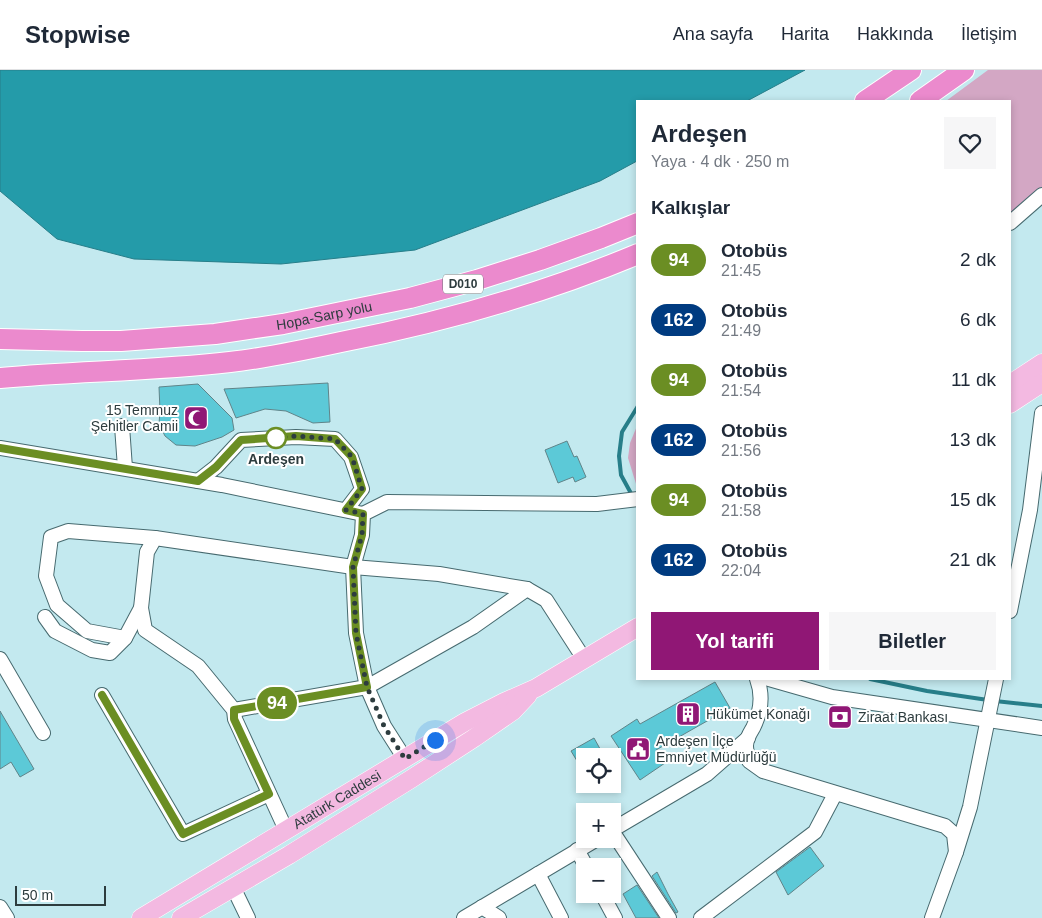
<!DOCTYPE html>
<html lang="tr">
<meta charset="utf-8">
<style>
body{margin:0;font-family:Arial,sans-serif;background:#f6f6f7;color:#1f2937;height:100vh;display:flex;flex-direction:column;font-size:19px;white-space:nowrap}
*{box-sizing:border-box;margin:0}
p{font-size:16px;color:#747a83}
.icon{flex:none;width:28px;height:28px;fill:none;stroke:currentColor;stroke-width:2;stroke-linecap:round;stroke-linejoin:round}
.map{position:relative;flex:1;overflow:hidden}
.side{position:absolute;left:636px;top:30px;width:375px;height:580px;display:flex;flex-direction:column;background:#fff;border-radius:0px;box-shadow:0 2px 8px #0003}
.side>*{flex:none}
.badge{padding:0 10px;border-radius:16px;font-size:18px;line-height:32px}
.tools{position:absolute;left:576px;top:678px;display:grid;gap:10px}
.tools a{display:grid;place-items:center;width:45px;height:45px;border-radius:0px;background:#fff;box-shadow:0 2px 8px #0003;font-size:25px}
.scale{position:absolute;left:15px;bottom:12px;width:91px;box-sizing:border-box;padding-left:5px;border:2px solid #2d3c3e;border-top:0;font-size:14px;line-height:18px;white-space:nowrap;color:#2d3c3e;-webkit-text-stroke:4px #fff;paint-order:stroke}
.you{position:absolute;width:25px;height:25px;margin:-12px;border:4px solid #fff;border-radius:50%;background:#1a73e8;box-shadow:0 0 0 8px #1a73e833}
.map>.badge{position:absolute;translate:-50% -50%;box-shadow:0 0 0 2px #fff}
h2{padding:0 15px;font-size:19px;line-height:45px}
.round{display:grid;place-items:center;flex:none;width:52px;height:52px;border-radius:0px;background:#f6f6f7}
.head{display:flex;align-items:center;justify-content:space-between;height:85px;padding:0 15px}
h1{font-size:24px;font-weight:800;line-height:38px}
.button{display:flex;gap:10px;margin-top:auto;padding:10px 15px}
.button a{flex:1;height:58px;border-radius:0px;background:#901775;color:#fff;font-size:20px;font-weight:800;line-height:58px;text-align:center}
.button a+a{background:#f6f6f7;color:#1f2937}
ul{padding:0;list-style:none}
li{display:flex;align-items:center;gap:15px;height:60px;padding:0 15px}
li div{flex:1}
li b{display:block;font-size:19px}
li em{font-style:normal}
li .badge{min-width:55px;font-weight:700;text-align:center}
header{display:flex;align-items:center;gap:30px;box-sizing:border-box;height:70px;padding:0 25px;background:#fff;border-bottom:1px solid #e0e1e3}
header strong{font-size:24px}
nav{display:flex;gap:28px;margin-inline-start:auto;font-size:18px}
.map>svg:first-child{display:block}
.green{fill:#d3a7c4}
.water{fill:#249ba9;stroke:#277e89}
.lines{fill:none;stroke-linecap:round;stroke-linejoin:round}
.stream{stroke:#277e89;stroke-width:4}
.building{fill:#5cc9d7;stroke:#608489}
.minor-casing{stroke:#476a6f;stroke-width:16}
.major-casing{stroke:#fff;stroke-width:19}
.highway-casing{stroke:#fff;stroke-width:22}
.minor{stroke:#fff;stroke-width:14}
.major{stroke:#f3b9e1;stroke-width:18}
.highway{stroke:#eb8acd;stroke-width:20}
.line-casing{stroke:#fff;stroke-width:11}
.line{stroke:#6b8e23;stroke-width:8}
.walk{stroke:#2d3c3e;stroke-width:5;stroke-dasharray:0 9}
.stop-dot{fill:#fff;stroke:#6b8e23;stroke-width:2.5}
.labels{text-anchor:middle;stroke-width:4;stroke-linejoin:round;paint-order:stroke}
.shield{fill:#fff;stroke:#6c7678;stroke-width:1}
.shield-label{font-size:12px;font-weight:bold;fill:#2d3c3e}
.street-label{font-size:14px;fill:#2d3c3e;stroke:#fff}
.poi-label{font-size:14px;fill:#2d3c3e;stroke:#fff;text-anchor:start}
.stop-label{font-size:14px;font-weight:bold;fill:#2d3c3e;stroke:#fff}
</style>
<header>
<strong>Stopwise</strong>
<nav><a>Ana sayfa</a><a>Harita</a><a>Hakkında</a><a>İletişim</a></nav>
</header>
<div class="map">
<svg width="1042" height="848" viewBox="0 0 1042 848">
<rect width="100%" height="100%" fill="#c3e9ef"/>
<g class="green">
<path d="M988,0H1042V117L1010,147V31H946Z"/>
<path d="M637,356H638L637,417L628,388L630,373Z"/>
</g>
<path class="water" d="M0,0H805L747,31H638L637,91L600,111L415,180L281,194L134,189L57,169L0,121Z"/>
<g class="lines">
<g class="stream">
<path d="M633,427L621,405L619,386L622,362L638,336"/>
<path d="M870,609L927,621L988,630"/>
<path d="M995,631L1042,636"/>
</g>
</g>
<g class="building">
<path d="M328,313L330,352L313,353L286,341L265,339L236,348L224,319Z"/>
<path d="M198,314L232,348L234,360L222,367L195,376L176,375L165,366L159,354L160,341L159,317Z"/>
<path d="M567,371L574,387L577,386L586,407L575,412L573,407L558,413L545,380Z"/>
<path d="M715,612L730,638L656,680L665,693L640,710L611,666L637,649L640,654Z"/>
<path d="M0,641L34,699L20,707L11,692L0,699Z"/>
<path d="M594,668L604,686H585V704L571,681Z"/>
<path d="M810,777L824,796L788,825L776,802Z"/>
<path d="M657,802L668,824L678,842L676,843L652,806Z"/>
<path d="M637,815L659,848H636L623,824Z"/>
</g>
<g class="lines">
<defs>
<g id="minor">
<path d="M1010,153L1042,125"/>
<path d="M122,356L125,398"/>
<path d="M0,378L222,415L363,444"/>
<path d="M198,411L216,397L241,370L296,367L335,369L351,387L362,419L346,440"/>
<path d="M1010,541L1030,440L1042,343"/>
<path d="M45,547L55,561L92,580L110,583L125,568L141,538"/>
<path d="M125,568L87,561L57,535L46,506L51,467L68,461L155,468"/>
<path d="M0,589L43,663"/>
<path d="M757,609C763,625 761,642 753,658C750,663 746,669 746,676C746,681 748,686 749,691L763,701L945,756L954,764L956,782"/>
<path d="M769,609L832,627L1042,658"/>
<path d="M102,625L183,764L269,724"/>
<path d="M234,640L367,617L473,557L527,519"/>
<path d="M405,689L384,656L367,617L356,563L353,497L362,465L363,444L387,432L597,434L638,429"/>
<path d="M286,760L235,649L234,640L198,596L145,560L141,538L147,482L155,468L353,497L439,504L527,519L546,530L584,589"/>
<path d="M612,760L707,704L748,668"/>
<path d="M612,761L669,848"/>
<path d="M577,780L586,796"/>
<path d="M538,804L561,848"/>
<path d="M233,817L248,848"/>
<path d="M602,824L615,848"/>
<path d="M0,837L7,848"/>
<path d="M482,837L499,848"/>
<path d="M464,848L597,769"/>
<path d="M701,848L815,762L835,724"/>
<path d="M932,848L956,782L970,737L996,609"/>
</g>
<g id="major">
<path d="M1010,314L1042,293"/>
<path d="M1010,334L1042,313"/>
<path id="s1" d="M141,848L465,652L504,632L536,618L638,557"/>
<path d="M181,848L289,785L411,709L474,668L513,641L528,625"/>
</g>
<g id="highway">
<path d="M865,31L911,0"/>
<path d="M920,31L964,0"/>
<path id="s2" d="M0,269L82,271H121L215,264L283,254L410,228L477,210L540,190L601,168L638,153"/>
<path d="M0,308C77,301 153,301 230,292C267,288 304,280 341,272C443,252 542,224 638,184"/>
</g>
</defs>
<use href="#minor" class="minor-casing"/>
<use href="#major" class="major-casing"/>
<use href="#highway" class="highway-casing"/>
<use href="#minor" class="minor"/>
<use href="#major" class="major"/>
<use href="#highway" class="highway"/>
</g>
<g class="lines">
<defs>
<path id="line" d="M0,378L198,411L216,397L241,370L296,366L335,369L352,387L362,419L346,440L363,444L362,465L353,497L356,563L367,617L234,640V649L269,724L183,764L102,625"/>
</defs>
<use href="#line" class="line-casing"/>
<use href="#line" class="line"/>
<path class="walk" d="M276,368L296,366L335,369L352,387L362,419L346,440L363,444L362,465L353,497L356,563L367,617L384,656L405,689L435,670"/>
</g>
<defs>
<symbol id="mosque-square" viewBox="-11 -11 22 22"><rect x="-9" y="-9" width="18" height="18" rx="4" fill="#901775" stroke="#fff"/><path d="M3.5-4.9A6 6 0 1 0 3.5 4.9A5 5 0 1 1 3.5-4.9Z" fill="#fff"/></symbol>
<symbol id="building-square" viewBox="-11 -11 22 22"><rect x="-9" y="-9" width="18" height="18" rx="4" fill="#901775" stroke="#fff"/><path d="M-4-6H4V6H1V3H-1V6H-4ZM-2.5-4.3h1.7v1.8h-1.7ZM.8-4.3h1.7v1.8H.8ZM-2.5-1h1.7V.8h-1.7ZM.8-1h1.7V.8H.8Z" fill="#fff"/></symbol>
<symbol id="bank-square" viewBox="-11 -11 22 22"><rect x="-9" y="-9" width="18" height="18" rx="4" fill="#901775" stroke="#fff"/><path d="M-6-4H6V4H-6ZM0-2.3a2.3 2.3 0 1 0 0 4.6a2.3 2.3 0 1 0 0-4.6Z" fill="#fff"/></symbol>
<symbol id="civic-square" viewBox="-11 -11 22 22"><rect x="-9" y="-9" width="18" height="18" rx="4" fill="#901775" stroke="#fff"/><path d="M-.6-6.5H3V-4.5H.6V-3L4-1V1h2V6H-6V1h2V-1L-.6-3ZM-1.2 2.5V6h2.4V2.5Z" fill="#fff"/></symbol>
</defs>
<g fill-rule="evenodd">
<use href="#mosque-square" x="182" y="334" width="28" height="28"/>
<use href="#building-square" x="674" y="630" width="28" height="28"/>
<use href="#bank-square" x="826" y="633" width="28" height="28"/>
<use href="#civic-square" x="624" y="665" width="28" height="28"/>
</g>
<circle class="stop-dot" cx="276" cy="368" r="10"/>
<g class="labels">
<rect class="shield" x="443" y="204.5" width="40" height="19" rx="4"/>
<g class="shield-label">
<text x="463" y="218">D010</text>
</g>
<g class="street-label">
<text dy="5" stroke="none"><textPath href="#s2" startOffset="326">Hopa-Sarp yolu</textPath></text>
<text dy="5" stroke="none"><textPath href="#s1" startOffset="229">Atatürk Caddesi</textPath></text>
</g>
<g class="poi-label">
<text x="178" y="345" text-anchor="end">15 Temmuz<tspan x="178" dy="16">Şehitler Camii</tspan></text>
<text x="706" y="649">Hükümet Konağı</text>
<text x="858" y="652">Ziraat Bankası</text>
<text x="656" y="676">Ardeşen İlçe<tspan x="656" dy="16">Emniyet Müdürlüğü</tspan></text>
</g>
<g class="stop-label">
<text x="276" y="394">Ardeşen</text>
</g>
</g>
</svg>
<div class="tools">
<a><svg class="icon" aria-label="locate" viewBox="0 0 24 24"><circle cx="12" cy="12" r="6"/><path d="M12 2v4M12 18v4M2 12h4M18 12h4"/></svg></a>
<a>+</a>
<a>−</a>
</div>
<div class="scale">50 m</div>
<div class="you" style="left:435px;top:670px"></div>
<b class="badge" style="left:277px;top:633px;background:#6b8e23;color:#fff">94</b>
<section class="side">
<div class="head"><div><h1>Ardeşen</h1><p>Yaya · 4 dk · 250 m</p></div><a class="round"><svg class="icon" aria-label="heart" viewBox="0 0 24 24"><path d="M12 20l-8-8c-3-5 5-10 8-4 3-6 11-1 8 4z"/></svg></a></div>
<h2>Kalkışlar</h2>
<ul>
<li><span class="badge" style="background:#6b8e23;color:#fff">94</span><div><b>Otobüs</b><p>21:45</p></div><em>2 dk</em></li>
<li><span class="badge" style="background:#003b80;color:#fff">162</span><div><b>Otobüs</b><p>21:49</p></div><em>6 dk</em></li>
<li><span class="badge" style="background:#6b8e23;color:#fff">94</span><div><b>Otobüs</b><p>21:54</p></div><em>11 dk</em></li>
<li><span class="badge" style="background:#003b80;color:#fff">162</span><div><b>Otobüs</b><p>21:56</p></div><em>13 dk</em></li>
<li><span class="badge" style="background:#6b8e23;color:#fff">94</span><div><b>Otobüs</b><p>21:58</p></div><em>15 dk</em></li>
<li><span class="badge" style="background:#003b80;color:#fff">162</span><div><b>Otobüs</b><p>22:04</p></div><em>21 dk</em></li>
</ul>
<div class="button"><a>Yol tarifi</a><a>Biletler</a></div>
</section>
</div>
